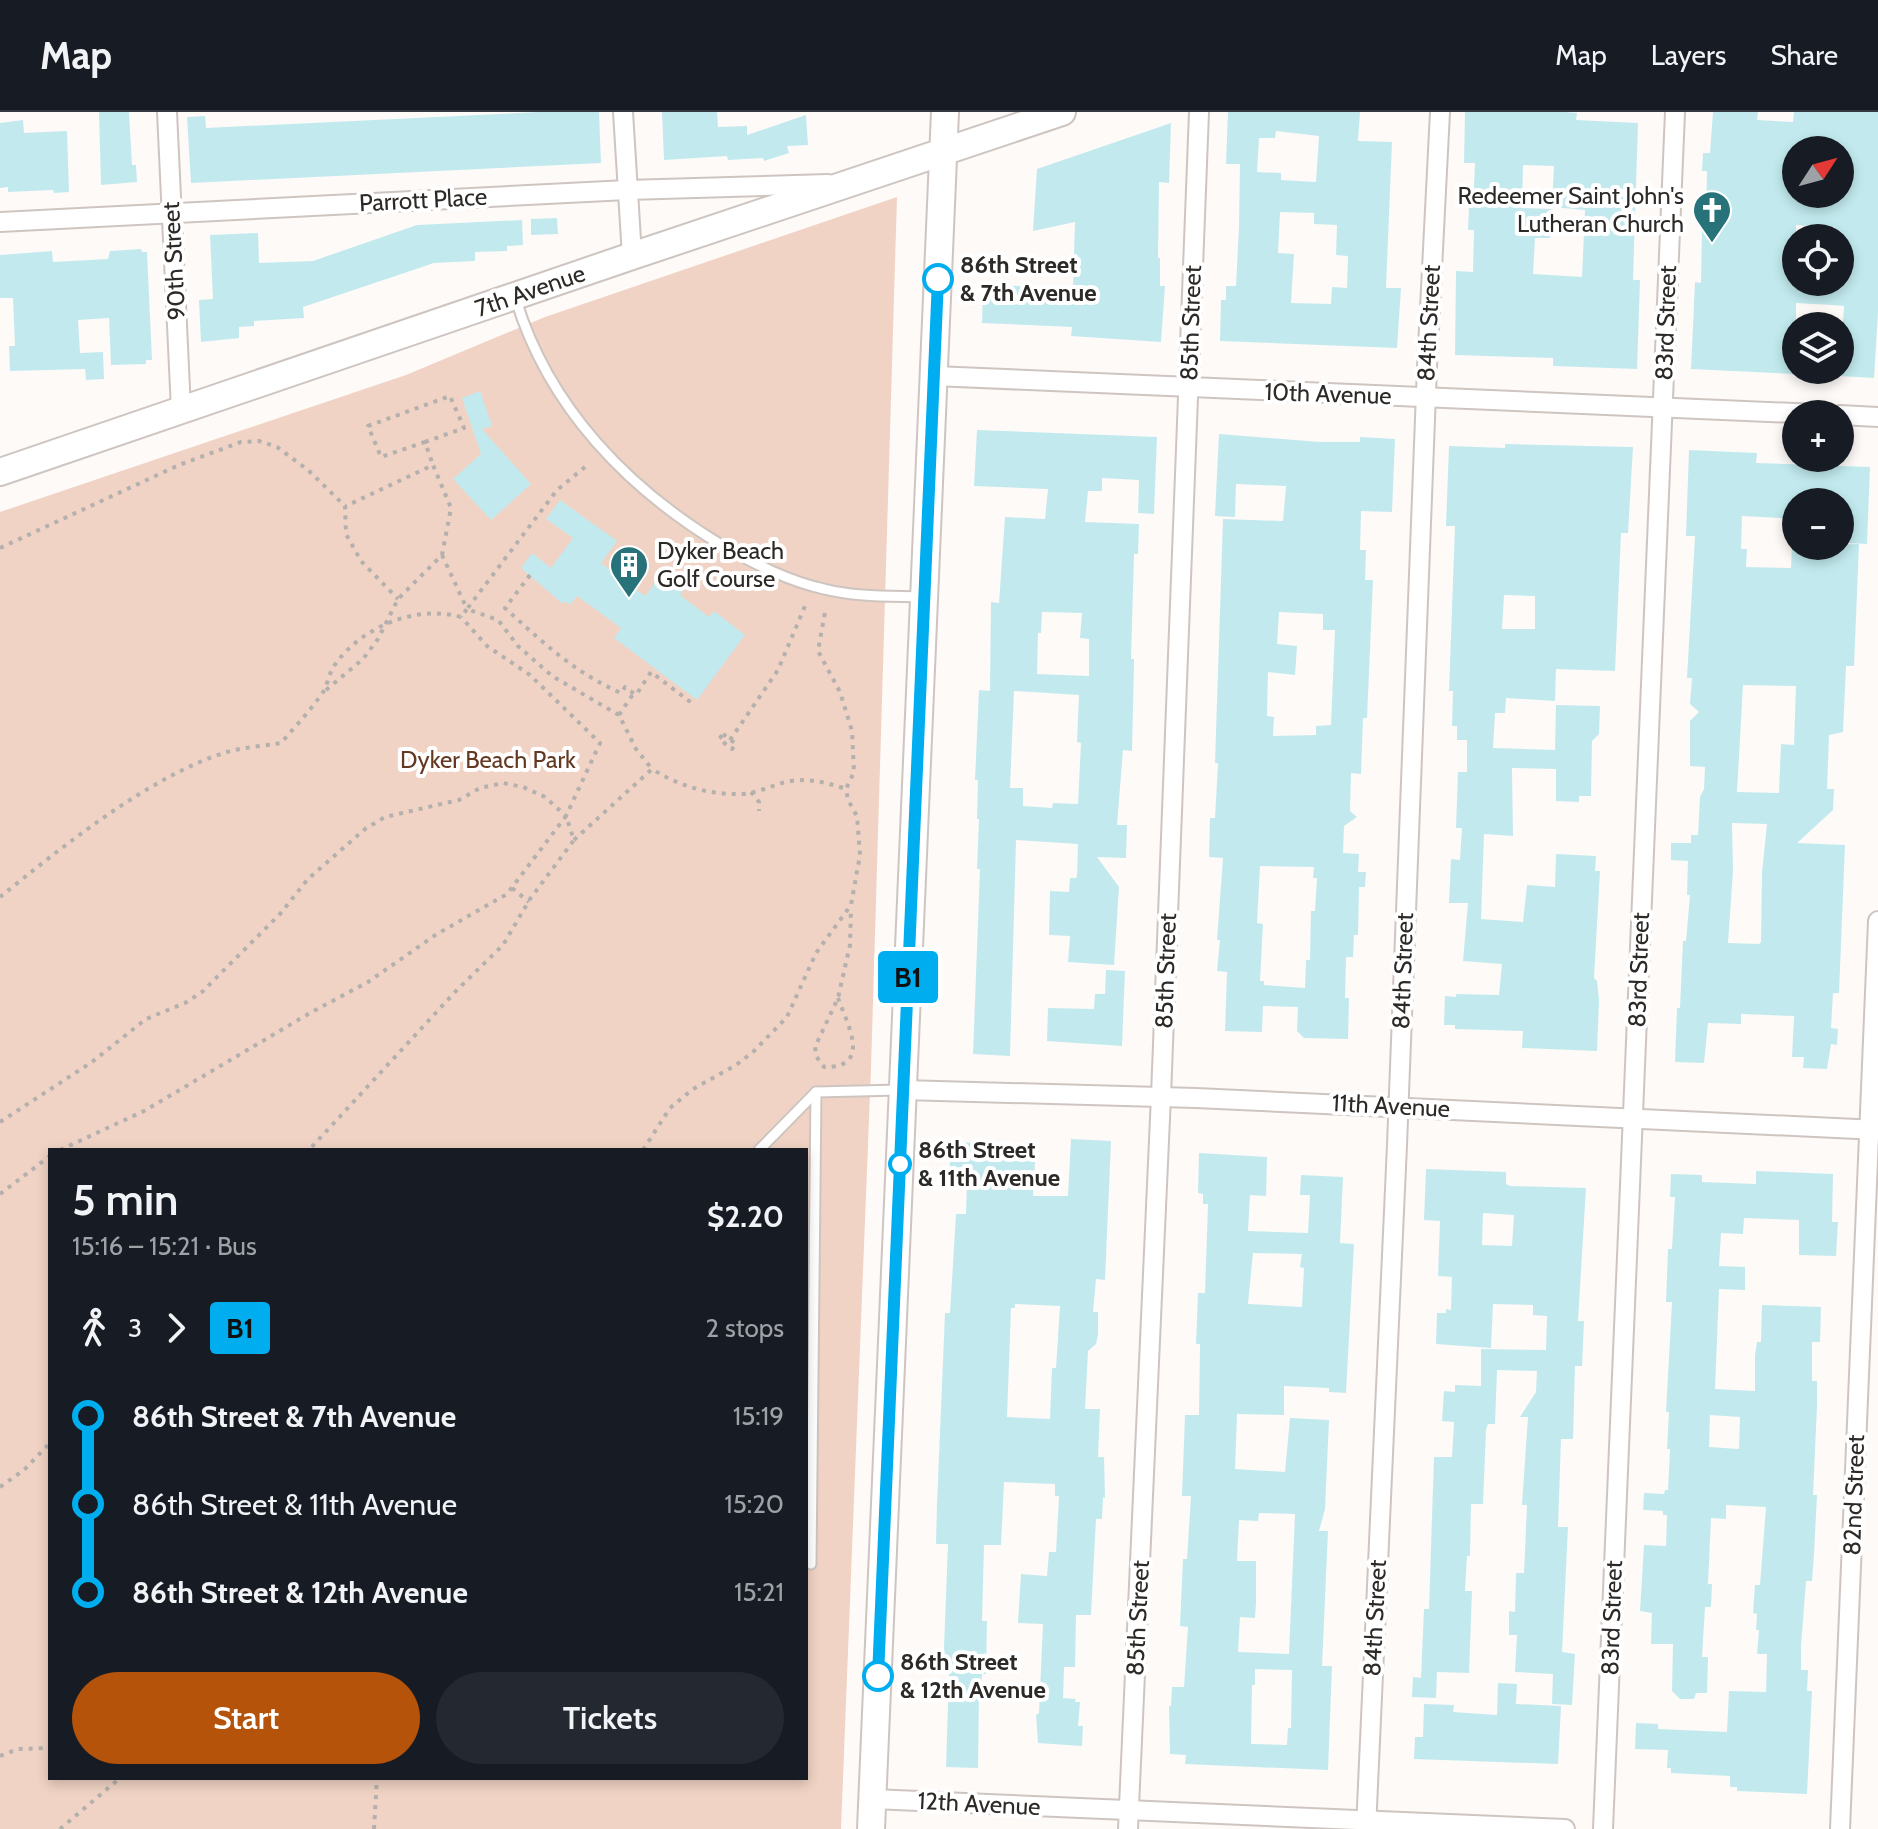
<!DOCTYPE html>
<meta charset="utf-8">
<style>
body{margin:0;font-family:Cabin,sans-serif;background:#242831;color:#f1f3f6;height:100vh;display:flex;flex-direction:column;font-size:30px;white-space:nowrap}
*{box-sizing:border-box;margin:0}
p{font-size:26px;color:#9ea1a6}
.icon{flex:none;width:44px;height:44px;fill:none;stroke:currentColor;stroke-width:2;stroke-linecap:round;stroke-linejoin:round}
.map{position:relative;flex:1;overflow:hidden}
.panel{position:absolute;left:48px;top:1036px;width:760px;height:632px;display:flex;flex-direction:column;background:#171b24;border-radius:0px;box-shadow:0 4px 12px #0003}
.panel>*{flex:none}
.badge{padding:0 16px;border-radius:6px;font-size:28px;line-height:52px}
.needle{width:52px;rotate:54deg}
.controls{position:absolute;left:1782px;top:24px;display:grid;gap:16px}
.controls a{display:grid;place-items:center;width:72px;height:72px;border-radius:50%;background:#171b24;box-shadow:0 4px 12px #0003;font-size:40px}
.map>.badge{position:absolute;translate:-50% -50%;box-shadow:0 0 0 4px #fff}
.legs{display:flex;align-items:center;gap:12px;height:88px;padding:0 24px;font-size:26px}
.legs p{margin-inline-start:auto}
.summary{display:flex;align-items:center;justify-content:space-between;height:136px;padding:0 24px}
h1{font-size:44px;font-weight:600;line-height:60px}
.cta{display:flex;gap:16px;margin-top:auto;padding:16px 24px}
.cta a{flex:1;height:92px;border-radius:48px;background:#b45309;color:#fff;font-size:32px;font-weight:600;line-height:92px;text-align:center}
.cta a+a{background:#242831;color:#f1f3f6}
ul{padding:0 24px;list-style:none}
li{display:flex;align-items:center;gap:28px;height:88px;font-size:30px}
li i{display:grid;place-items:center;width:12px;height:100%;margin:0 10px;background:currentColor}
li i::after{content:'';width:20px;height:20px;margin:-10px;border:6px solid;border-radius:50%;background:#171b24}
li p{margin-inline-start:auto}
li:first-child i{background:linear-gradient(#0000 50%,currentColor 0)}
li:last-child i{background:linear-gradient(currentColor 50%,#0000 0)}
header{display:flex;align-items:center;gap:48px;box-sizing:border-box;height:112px;padding:0 40px;background:#171b24;border-bottom:2px solid #363941}
header strong{font-size:38px}
nav{display:flex;gap:44px;margin-inline-start:auto;font-size:28px}
.map>svg:first-child{display:block}
.green{fill:#f0d3c4;fill-rule:evenodd}
.building{fill:#c2eaee;fill-rule:evenodd}
.lines{fill:none;stroke-linecap:round;stroke-linejoin:round}
.service-casing{stroke:#cec5c0;stroke-width:13}
.minor-casing{stroke:#cec5c0;stroke-width:22}
.secondary-casing{stroke:#cec5c0;stroke-width:30}
.path{stroke:#b4b0ae;stroke-width:4;stroke-dasharray:4 6;stroke-linecap:butt}
.service{stroke:#fff;stroke-width:9}
.minor{stroke:#fff;stroke-width:18}
.secondary{stroke:#fff;stroke-width:26}
.line-1-casing{stroke:#fff;stroke-width:18}
.line-1{stroke:#00aeef;stroke-width:12}
.stop-1-dot{fill:#fff;stroke:#00aeef;stroke-width:4}
.labels{text-anchor:middle;stroke-width:8;stroke-linejoin:round;paint-order:stroke}
.poi-label{font-size:24px;fill:#2c2927;stroke:#fff;text-anchor:end}
.street-label{font-size:24px;fill:#2c2927;stroke:#fff}
.stop-label{font-size:24px;font-weight:bold;fill:#2c2927;stroke:#fff;text-anchor:start}
.park-label{font-size:24px;fill:#643921;stroke:#fff}
</style>
<header>
<strong>Map</strong>
<nav><a>Map</a><a>Layers</a><a>Share</a></nav>
</header>
<div class="map">
<svg width="1878" height="1717" viewBox="0 0 1878 1717">
<rect width="100%" height="100%" fill="#fefaf8"/>
<path class="green" d="M897,85L871,956L841,1717H0V400L406,263L545,205ZM50,1038H806V1666H50Z"/>
<g class="building">
<path d="M99,0H129L132,53H136L137,70L101,73Z"/>
<path d="M539,0H599L601,51L191,71L187,5L205,4L206,16Z"/>
<path d="M662,0H717L718,15L747,14V23L806,3L808,33L787,34L789,41L764,49L763,46L728,48L727,44L664,48Z"/>
<path d="M1228,0H1360L1358,29L1392,30L1386,176H1401L1397,236L1220,229L1221,188H1226V174H1236L1239,115L1240,52H1226ZM1276,19L1319,24L1316,70L1281,68V61L1257,60L1259,26H1275ZM1280,100L1314,101V112L1337,113L1336,143L1348,144L1347,176L1332,175L1331,192L1291,191L1294,142L1278,141Z"/>
<path d="M1465,0H1565L1577,1L1576,8L1638,11L1633,168H1640L1637,257L1553,254V246L1455,243L1456,159L1473,160L1474,118H1468L1469,94H1473L1475,51H1464ZM1523,53L1554,54L1552,95L1585,98L1582,165L1533,162L1535,126H1550L1551,97L1522,96Z"/>
<path d="M1713,0H1758L1757,8L1793,10L1794,0H1878V200L1874,266L1840,264L1844,194L1832,193L1796,191V262L1691,257L1695,170L1701,171L1702,115H1704L1706,107L1707,59H1702L1703,41H1710ZM1796,38H1840V87H1837V91L1796,89ZM1796,113L1835,115V126H1840V170H1833V176L1796,175Z"/>
<path d="M23,8L24,21L67,19L69,80L54,81L53,78L8,80V75L0,76V11Z"/>
<path d="M1171,11L1169,71L1159,70L1158,146H1160V174H1165L1161,230L1071,224L1072,215L982,211L983,178H989V173L1073,176L1075,110L1033,119L1037,57Z"/>
<path d="M557,106L558,122L531,123V107Z"/>
<path d="M522,108L523,133L507,134V139L475,140V149L434,151L303,195L304,206L254,209V214L239,215V226L201,230L199,188L213,187L210,123L258,121L259,151L313,149L417,113Z"/>
<path d="M141,137L142,140H147L152,248H146V252L111,253L109,206L78,208L80,241L103,240L104,267L86,268L85,257L10,259L9,234H15L13,186H0V143L52,139L53,150L108,147L110,139Z"/>
<path d="M480,279L492,314L482,317L531,372L491,408L453,367L481,342L462,286Z"/>
<path d="M977,318L1157,325L1154,402L1138,401L1139,368L1102,366V379H1088L1085,410L1139,412L1138,442H1134L1131,547H1134V551L1132,639L1123,638L1117,713H1127L1126,746L1097,745L1119,775L1114,853L1068,850L1070,824L1049,823L1050,779L1069,780L1070,766H1076L1077,764L1078,732L1016,728L1010,944L973,942L980,757H977L979,707H977L978,668H975L979,578L990,579L991,490L999,491L1005,405L1045,407L1048,377L974,374ZM1042,500L1082,501L1080,526L1089,527V564L1037,562L1038,521H1041ZM1014,579L1079,583L1077,630L1081,631L1078,692L1053,691L1052,696L1023,694V676H1010Z"/>
<path d="M1219,322L1320,330H1360V325L1395,327L1392,400L1361,399L1360,438H1366L1365,468H1373L1367,606H1363L1361,662L1351,661L1350,699L1357,705L1344,714L1343,741L1359,742L1358,760H1366L1365,775H1359L1358,823H1354L1353,845H1346L1345,886H1349L1348,927L1304,926L1297,919L1298,895L1263,894L1262,920L1225,919L1227,860L1217,859L1220,828H1217L1223,746L1209,745L1210,706H1215L1218,651H1215L1223,407L1283,409L1286,374L1236,372L1235,405L1215,404ZM1279,500L1323,502V518H1335L1331,613L1316,614V623L1273,624L1274,605L1267,604L1268,560L1295,563L1297,534L1277,532ZM1260,754L1314,755L1313,766H1317L1315,799H1311L1310,848H1306L1305,876L1264,873V869H1260L1263,812L1257,811Z"/>
<path d="M1505,332L1633,335L1628,421H1621L1615,559L1556,557L1555,589L1506,586L1505,601H1495L1493,636L1555,638L1556,593L1600,594L1599,622L1592,629L1591,684H1579V690L1556,689V657L1512,656L1513,724L1484,722L1481,807L1523,810L1527,773L1555,775L1556,742L1596,744L1595,759H1600L1594,866L1597,869L1599,888L1597,939L1522,936L1523,919L1455,917V913H1444L1445,884L1456,885V882L1499,883L1502,852L1463,849L1468,791H1449L1451,747L1460,748L1462,716H1456L1458,660H1467V628H1457V614H1452L1453,579H1449L1455,414H1446L1449,334L1505,336ZM1504,483L1535,484V517H1502Z"/>
<path d="M1689,338L1757,341L1756,351L1870,355L1867,432L1849,431L1850,398L1840,397V390H1796V407L1742,404L1741,437H1747L1746,455L1791,456L1792,434L1859,432L1854,554H1846L1843,620L1829,623L1827,677H1834L1833,698L1797,731L1845,733L1839,881H1833L1831,916L1838,917L1837,933L1831,932L1827,957L1803,956L1804,945H1792L1794,904L1741,902V912L1708,911L1704,951L1675,950L1677,896H1680L1683,829H1686L1690,783H1687L1688,749L1671,748V731H1691V723H1698L1700,685L1704,677L1705,655L1690,654V609L1699,600L1690,592L1692,566H1687L1695,424H1686ZM1743,573L1796,574L1794,633L1781,632L1779,681L1737,680ZM1732,711L1767,712L1762,761L1761,830L1759,832L1728,831L1733,759Z"/>
<path d="M560,388L617,429L601,451L645,484L661,463L683,479L680,483L709,505L714,499L745,523L697,588L614,526L621,516L577,484L570,493L565,489L563,492L521,456L532,441L551,456L573,426L546,407Z"/>
<path d="M1106,858L1125,859L1122,934L1047,929L1048,896L1094,897L1095,882H1105Z"/>
<path d="M1071,1027L1111,1029L1105,1168L1096,1167L1093,1200H1098V1223L1096,1232L1088,1239L1085,1297H1100L1098,1345H1104L1105,1386L1103,1385L1102,1407H1096L1091,1503H1076L1075,1555H1064L1063,1586L1076,1587L1075,1590H1080L1078,1614H1083L1082,1634L1038,1631L1036,1603L1039,1601L1043,1512L1018,1511L1021,1462L1047,1464L1049,1440H1056L1059,1384H1055V1372L1004,1370L1001,1433H984L982,1509H987L986,1562H982L981,1582L979,1581L978,1656L946,1655L949,1561H943L948,1432H936L937,1392L945,1201H950L956,1102H966L967,1070L949,1069L951,1030L1036,1033L1033,1084H1068ZM1015,1192L1060,1194L1056,1256H1052L1050,1307L1007,1305L1011,1196H1015Z"/>
<path d="M1199,1041L1267,1045L1266,1084L1250,1083L1248,1119L1308,1121L1310,1083H1300L1301,1063L1343,1065L1340,1131L1354,1132L1346,1281L1329,1280V1276L1284,1274V1303L1237,1302L1235,1357L1285,1360L1290,1306L1329,1308L1325,1397L1319,1419H1328L1322,1554H1332L1328,1658L1185,1652L1186,1643L1170,1642L1169,1594H1171L1172,1575H1184L1188,1515L1180,1514L1183,1447H1187L1191,1384H1182L1185,1303H1199L1200,1232H1196L1198,1181H1205L1208,1092H1203V1082L1198,1081ZM1253,1141L1302,1142L1300,1155L1304,1156L1302,1195L1248,1192ZM1259,1401L1295,1402L1289,1542L1238,1540L1240,1505L1255,1506L1256,1491V1449H1237L1239,1408L1258,1409ZM1255,1557L1292,1558L1291,1616H1288L1287,1633L1251,1632L1252,1573H1255Z"/>
<path d="M1426,1057L1506,1060V1072L1510,1074L1586,1076L1578,1209H1584L1582,1254H1575L1573,1327H1561L1558,1415H1568L1562,1540L1575,1542L1572,1593L1552,1592L1553,1562L1515,1560L1517,1523H1509V1499L1515,1500L1516,1461H1524L1527,1393H1522L1528,1305H1520L1536,1280L1537,1259L1497,1258L1495,1312H1488L1486,1318L1483,1392H1471L1470,1444H1467L1465,1479H1472L1469,1561L1437,1560L1436,1586L1412,1585L1413,1565L1421,1566L1424,1497H1429L1434,1345H1452L1454,1310L1442,1309L1444,1279L1455,1280V1273L1481,1274V1237L1546,1238L1547,1204L1533,1203V1193L1493,1192L1491,1236L1436,1232L1437,1201H1446V1197L1451,1198L1452,1165L1438,1164L1440,1109L1424,1108ZM1483,1101L1514,1103L1512,1134L1482,1133Z"/>
<path d="M1756,1059L1833,1062L1832,1110H1838L1836,1144L1799,1143V1108L1744,1106L1743,1122L1721,1121L1719,1154L1745,1155V1178L1719,1177L1715,1277L1755,1279V1243L1757,1230H1761L1762,1193L1821,1195L1820,1230H1812V1269H1817V1294L1813,1383H1817L1814,1442L1812,1469H1806L1801,1534V1558H1808L1807,1579H1812L1807,1682L1737,1679V1675H1730V1664L1671,1661V1656H1667L1668,1638L1635,1637L1636,1611L1658,1612V1617L1727,1620L1729,1579L1766,1580L1767,1542H1757L1759,1518H1756L1757,1502L1753,1501L1755,1473H1760L1766,1395L1726,1393V1407L1711,1406L1708,1472H1712L1711,1495H1705L1702,1545H1708L1707,1581H1696L1694,1587H1680L1672,1579L1673,1532H1651L1652,1501L1640,1499L1644,1433L1666,1434L1667,1403H1663V1399L1643,1398L1644,1381L1664,1382L1665,1378H1668L1670,1337H1667L1669,1300H1666L1672,1190H1666L1668,1137H1672L1675,1085H1670L1671,1062L1702,1063V1070L1756,1072ZM1710,1303L1740,1305L1739,1337L1709,1335Z"/>
<path d="M1498,1571L1517,1572L1516,1592L1561,1594L1558,1652L1414,1647L1415,1625H1423L1424,1592L1454,1593L1453,1600L1497,1603Z"/>
</g>
<g class="lines">
<defs>
<g id="service">
<path d="M516,188C549,296 628,377 723,434C755,452 788,469 824,477C855,485 889,484 921,485"/>
<path d="M759,1038L816,980"/>
<path d="M811,1452L816,980L900,978"/>
</g>
<g id="minor">
<path d="M167,0L181,298"/>
<path d="M623,0L632,144"/>
<path d="M0,110L627,78L828,72"/>
<path d="M934,264L1817,302"/>
<path d="M1840,303L1878,305"/>
<path d="M903,978L1196,986L1878,1018"/>
<path d="M872,1687L1565,1717"/>
<path d="M1128,1717L1161,984L1199,0"/>
<path d="M1366,1717L1397,1033L1427,255L1440,0"/>
<path d="M1603,1717L1675,0"/>
<path d="M1840,1717L1878,809"/>
</g>
<g id="secondary">
<path d="M0,360L632,144L1062,0"/>
<path d="M871,1717L945,0"/>
</g>
</defs>
<use href="#service" class="service-casing"/>
<use href="#minor" class="minor-casing"/>
<use href="#secondary" class="secondary-casing"/>
<g class="path">
<path d="M425,330L464,316L450,284L368,314L381,345L425,330L433,353"/>
<path d="M585,355L557,378L467,497L498,508L518,534L552,564L619,603L636,637L652,657"/>
<path d="M0,436L179,353L241,330L259,329L277,335L308,358L345,394L346,422L361,449L398,487"/>
<path d="M530,463L505,496C541,529 575,561 621,581L625,575L636,583L651,560L689,589L691,584"/>
<path d="M326,578L363,547L378,527L398,487L442,443L451,396L433,353L346,394"/>
<path d="M619,603L633,582"/>
<path d="M723,622L736,632L732,637L719,627Z"/>
<path d="M730,628L778,558L805,494"/>
<path d="M751,680L759,690V699"/>
<path d="M574,728L652,657C679,674 709,683 742,682C759,681 774,672 791,669C811,666 828,671 846,677"/>
<path d="M512,776L529,790"/>
<path d="M0,785C62,735 151,663 227,640C244,635 264,634 281,631C295,615 309,600 321,583C328,574 328,563 334,554C360,516 415,492 461,505L467,497L442,443"/>
<path d="M838,886C847,912 873,956 824,955L816,944L815,935L838,886L850,833L851,796"/>
<path d="M0,1010L92,950L146,907L185,891L202,880L280,802L308,767L365,717L385,705L459,688L480,676L503,671L523,675L545,685L566,704L600,631L530,563L487,534L461,505"/>
<path d="M60,1038L144,999L310,901L368,870L437,822L507,782L566,704L574,728L530,787L503,833L455,880L309,1038"/>
<path d="M643,1038L670,996L693,977L736,953L753,940L787,905L816,841L851,793L860,743L857,704L848,688L846,677L854,660L852,619L840,580L818,539L825,500"/>
<path d="M0,1082L50,1044"/>
<path d="M0,1375L24,1358L50,1331"/>
<path d="M0,1644L18,1637L50,1636"/>
<path d="M60,1717L120,1666"/>
<path d="M374,1717L377,1666"/>
</g>
<use href="#service" class="service"/>
<use href="#minor" class="minor"/>
<use href="#secondary" class="secondary"/>
</g>
<g class="lines">
<defs>
<path id="line-1" d="M878,1564L938,167"/>
</defs>
<use href="#line-1" class="line-1-casing"/>
<use href="#line-1" class="line-1"/>
</g>
<defs>
<symbol id="church-pin" viewBox="-11 -11 22 30"><path d="M0 17L-7.5 6A9.5 9.5 0 1 1 7.5 6Z" fill="#287279" stroke="#fff"/><path d="M-1.2-6h2.4v3.5h3.3v2.4h-3.3V6h-2.4V-.1h-3.3v-2.4h3.3Z" fill="#fff"/></symbol>
<symbol id="building-pin" viewBox="-11 -11 22 30"><path d="M0 17L-7.5 6A9.5 9.5 0 1 1 7.5 6Z" fill="#287279" stroke="#fff"/><path d="M-4-6H4V6H1V3H-1V6H-4ZM-2.5-4.3h1.7v1.8h-1.7ZM.8-4.3h1.7v1.8H.8ZM-2.5-1h1.7V.8h-1.7ZM.8-1h1.7V.8H.8Z" fill="#fff"/></symbol>
</defs>
<g fill-rule="evenodd">
<use href="#church-pin" x="1690" y="76" width="44" height="60"/>
<use href="#building-pin" x="607" y="431" width="44" height="60"/>
</g>
<g class="stop-1-dot">
<circle cx="938" cy="167" r="14"/>
<circle cx="900" cy="1052" r="10"/>
<circle cx="878" cy="1564" r="14"/>
</g>
<g class="labels">
<g class="poi-label">
<text x="1684" y="92">Redeemer Saint John's<tspan x="1684" dy="28">Lutheran Church</tspan></text>
<text x="657" y="447" text-anchor="start">Dyker Beach<tspan x="657" dy="28">Golf Course</tspan></text>
</g>
<g class="street-label">
<text transform="translate(423 88) rotate(-3)" y="8">Parrott Place</text>
<text transform="translate(174 149) rotate(-93)" y="8">90th Street</text>
<text transform="translate(530 179) rotate(-19)" y="8">7th Avenue</text>
<text transform="translate(1191 211) rotate(-88)" y="8">85th Street</text>
<text transform="translate(1429 211) rotate(-87)" y="8">84th Street</text>
<text transform="translate(1666 211) rotate(-88)" y="8">83rd Street</text>
<text transform="translate(1328 282) rotate(2)" y="8">10th Avenue</text>
<text transform="translate(1639 858) rotate(-88)" y="8">83rd Street</text>
<text transform="translate(1166 859) rotate(-88)" y="8">85th Street</text>
<text transform="translate(1403 859) rotate(-88)" y="8">84th Street</text>
<text transform="translate(1391 994) rotate(3)" y="8">11th Avenue</text>
<text transform="translate(1854 1383) rotate(-88)" y="8">82nd Street</text>
<text transform="translate(1138 1506) rotate(-87)" y="8">85th Street</text>
<text transform="translate(1375 1506) rotate(-87)" y="8">84th Street</text>
<text transform="translate(1612 1506) rotate(-88)" y="8">83rd Street</text>
<text transform="translate(979 1692) rotate(3)" y="8">12th Avenue</text>
</g>
<g class="stop-label">
<text x="960" y="161">86th Street<tspan x="960" dy="28">&amp; 7th Avenue</tspan></text>
<text x="918" y="1046">86th Street<tspan x="918" dy="28">&amp; 11th Avenue</tspan></text>
<text x="900" y="1558">86th Street<tspan x="900" dy="28">&amp; 12th Avenue</tspan></text>
</g>
<g class="park-label">
<text x="488" y="656">Dyker Beach Park</text>
</g>
</g>
</svg>
<div class="controls">
<a><svg class="needle" viewBox="-14 -14 28 28"><path d="M0-13l5 13h-10z" fill="#e53935"/><path d="M0 13l5-13h-10z" fill="#9ea1a6"/></svg></a>
<a><svg class="icon" aria-label="locate" viewBox="0 0 24 24"><circle cx="12" cy="12" r="6"/><path d="M12 2v4M12 18v4M2 12h4M18 12h4"/></svg></a>
<a><svg class="icon" aria-label="layers" viewBox="0 0 24 24"><path d="M12 4l9 5-9 5-9-5zM3 14l9 5 9-5"/></svg></a>
<a>+</a>
<a>−</a>
</div>
<b class="badge" style="left:908px;top:865px;background:#00aeef;color:#111">B1</b>
<section class="panel">
<div class="summary"><div><h1>5 min</h1><p>15:16 – 15:21 · Bus</p></div><b>$2.20</b></div>
<div class="legs"><svg class="icon" aria-label="walk" viewBox="0 0 24 24"><circle cx="13" cy="4" r="2"/><path d="M13 8l-2 6 4 7M11 14l-3 7M7 12l3-4h3l4 4"/></svg>3<svg class="icon" aria-label="forward" viewBox="0 0 24 24"><path d="M9 5l7 7-7 7"/></svg><b class="badge" style="background:#00aeef;color:#111">B1</b><p>2 stops</p></div>
<ul>
<li><i style="color:#00aeef"></i><b>86th Street &amp; 7th Avenue</b><p>15:19</p></li>
<li><i style="color:#00aeef"></i><span>86th Street &amp; 11th Avenue</span><p>15:20</p></li>
<li><i style="color:#00aeef"></i><b>86th Street &amp; 12th Avenue</b><p>15:21</p></li>
</ul>
<div class="cta"><a>Start</a><a>Tickets</a></div>
</section>
</div>
